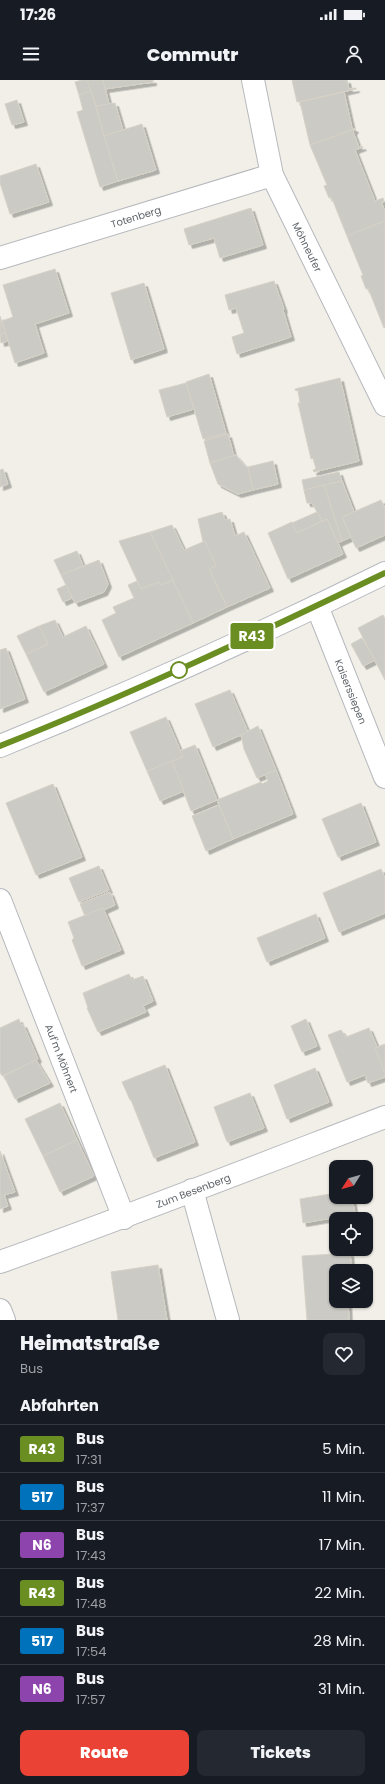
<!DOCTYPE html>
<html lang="de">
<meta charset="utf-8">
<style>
body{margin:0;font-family:Poppins,sans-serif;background:#242831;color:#f1f3f6;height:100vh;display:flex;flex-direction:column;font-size:15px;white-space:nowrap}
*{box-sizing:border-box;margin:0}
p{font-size:13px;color:#9ea1a6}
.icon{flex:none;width:22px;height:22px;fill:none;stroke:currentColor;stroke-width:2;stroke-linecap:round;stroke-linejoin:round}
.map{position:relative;height:1240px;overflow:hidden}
.sheet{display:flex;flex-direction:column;background:#171b24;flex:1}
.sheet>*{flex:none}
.badge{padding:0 8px;border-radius:3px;font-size:14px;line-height:26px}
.needle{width:26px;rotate:233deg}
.tools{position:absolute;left:329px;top:1080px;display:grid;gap:8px}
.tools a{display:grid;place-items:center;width:44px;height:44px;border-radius:8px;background:#171b24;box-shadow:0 1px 3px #0004;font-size:20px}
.map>.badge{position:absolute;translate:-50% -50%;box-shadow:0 0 0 2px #fff}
h2{padding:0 20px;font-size:15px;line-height:36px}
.round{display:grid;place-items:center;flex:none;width:42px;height:42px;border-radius:8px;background:#242831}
.summary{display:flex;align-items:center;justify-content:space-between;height:68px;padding:0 20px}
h1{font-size:19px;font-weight:800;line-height:30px}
.button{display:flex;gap:8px;margin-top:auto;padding:8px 20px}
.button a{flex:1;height:46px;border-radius:8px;background:#ea4335;color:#fff;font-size:16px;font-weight:800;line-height:46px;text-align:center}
.button a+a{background:#242831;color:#f1f3f6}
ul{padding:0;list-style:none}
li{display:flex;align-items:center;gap:12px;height:48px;padding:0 20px;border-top:1px solid #363941}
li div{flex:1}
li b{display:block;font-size:15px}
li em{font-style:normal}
li .badge{min-width:44px;font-weight:700;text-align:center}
.status{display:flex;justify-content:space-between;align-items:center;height:28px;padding:0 20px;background:#171b24;direction:ltr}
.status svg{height:11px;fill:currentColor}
header{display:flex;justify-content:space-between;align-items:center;height:52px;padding:0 20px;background:#171b24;font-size:18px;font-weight:800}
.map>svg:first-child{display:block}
.building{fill:#cccac5;stroke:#d6d1c6;filter:url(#shadow)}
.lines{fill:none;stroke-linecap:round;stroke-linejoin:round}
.minor-casing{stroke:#b5b8bc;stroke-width:24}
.secondary-casing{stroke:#b6babf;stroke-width:24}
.minor{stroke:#fff;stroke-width:22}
.secondary{stroke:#fff;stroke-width:22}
.line-casing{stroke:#fff;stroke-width:9}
.line{stroke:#6b8e23;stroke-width:6}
.stop-dot{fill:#fff;stroke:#6b8e23;stroke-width:2}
.labels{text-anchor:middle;stroke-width:3;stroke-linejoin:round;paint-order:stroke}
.street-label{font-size:10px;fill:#5f6368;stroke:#fff}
</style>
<div class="status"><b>17:26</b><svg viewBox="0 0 49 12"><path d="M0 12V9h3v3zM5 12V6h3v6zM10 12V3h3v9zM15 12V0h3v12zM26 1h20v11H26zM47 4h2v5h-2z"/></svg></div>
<header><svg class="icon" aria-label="menu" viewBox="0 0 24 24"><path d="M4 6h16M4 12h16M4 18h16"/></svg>Commutr<svg class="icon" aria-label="person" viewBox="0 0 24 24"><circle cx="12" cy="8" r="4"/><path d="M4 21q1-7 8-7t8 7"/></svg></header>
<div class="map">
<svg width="385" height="1240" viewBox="0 0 385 1240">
<defs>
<filter id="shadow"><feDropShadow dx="3.5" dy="3.5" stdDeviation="0" flood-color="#0004"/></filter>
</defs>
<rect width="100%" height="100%" fill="#f1efe8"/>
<g class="building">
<path d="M82,0H87L91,11L79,15L75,2Z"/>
<path d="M87,0H103L109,24L96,26Z"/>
<path d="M103,0H153V2L105,9Z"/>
<path d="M292,0H347L349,9L356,8V9L297,22Z"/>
<path d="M91,11L118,101L100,107L77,32L83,30L79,15Z"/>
<path d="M344,12L352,48L355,49L310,65L300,22Z"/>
<path d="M17,20L24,42L12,45L5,24Z"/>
<path d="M115,23L123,50L104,56L96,26Z"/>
<path d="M142,44L156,90L118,101L104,56Z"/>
<path d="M355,49L353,52L359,67L361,66L363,67L355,70L375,121L383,118L384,121L381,122L385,131V141L347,156L331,116L329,118L324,106L327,105L310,65Z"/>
<path d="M36,84L49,122L10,134L0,103V96Z"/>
<path d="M251,128L263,165L220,178L214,158L189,165L184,149Z"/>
<path d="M385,141V247L384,248L368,208L366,209L361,196L363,195L347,156Z"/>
<path d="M55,189L69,233L35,244L44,273L15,283L2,241L13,237L3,205Z"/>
<path d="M274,201L284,229L283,230L291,257L237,274L232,257L244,253L236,228L229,230L225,215Z"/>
<path d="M144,203L164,269L131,280L111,213Z"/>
<path d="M0,236L5,253L0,255Z"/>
<path d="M5,253L8,261L1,263L0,255Z"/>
<path d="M209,294L226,353L203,359L186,302Z"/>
<path d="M340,298L359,381L314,392L313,390L316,389L313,378L311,379L298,323H300L298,310L296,311L295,309Z"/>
<path d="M186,303L194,329L167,337L159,310Z"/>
<path d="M228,354L234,376L210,383L204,361Z"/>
<path d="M236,375L246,387H248L253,410L238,414L218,404L210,383Z"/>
<path d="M273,381L278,404L253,410L248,387Z"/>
<path d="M3,389L8,404L0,407V390Z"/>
<path d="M339,392L342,401L304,410L302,400Z"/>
<path d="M342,401L354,432L342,437L351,457L342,461L324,405Z"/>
<path d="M324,405L342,461L338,463L327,439L322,441L312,423H307L304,410Z"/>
<path d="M381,420L385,428V455L356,468L342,437Z"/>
<path d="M222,432L225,440L230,439L235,456L244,452L270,508L227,527L209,489L216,486L205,461L203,462L198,439Z"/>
<path d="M317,432L322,441L297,453L292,443Z"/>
<path d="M327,439L343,474L288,499L268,453L292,442L297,453Z"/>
<path d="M172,445L184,470L205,461L216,486L209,489L227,527L193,543L150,452Z"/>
<path d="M150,452L173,500L161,505L159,502L141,509L119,461Z"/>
<path d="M77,471L83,486L61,495L54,480Z"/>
<path d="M99,480L108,504L104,512L75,523L61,495Z"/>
<path d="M173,500L193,543L119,577L102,540L116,533L113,527L134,518L128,505L137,501L141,509L159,502L161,505Z"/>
<path d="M66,505L72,518L63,522L57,509Z"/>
<path d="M383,535L385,539V600L358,548Z"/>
<path d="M55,540L63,557L86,546L104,584L44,612L26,574L48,564L39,546Z"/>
<path d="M39,546L48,564L26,574L17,556Z"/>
<path d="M362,558L375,580L363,586L351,564Z"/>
<path d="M6,568L25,619L0,629V570Z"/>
<path d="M230,610L248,652L213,667L195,624Z"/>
<path d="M166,637L183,677L147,691L130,652Z"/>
<path d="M258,646L276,690L257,698L244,669L241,655Z"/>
<path d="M195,665L217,720L191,731L172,681L183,677L180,671Z"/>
<path d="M172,681L184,711L160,721L147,691Z"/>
<path d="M276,690L293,734L233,759L217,720L261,702L262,704L268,701L265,694Z"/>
<path d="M53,704L82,777L36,795L6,723Z"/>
<path d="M361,723L376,762L338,777L322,739Z"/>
<path d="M219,725L233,759L206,771L192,736Z"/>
<path d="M99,786L109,810L79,822L69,798Z"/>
<path d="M381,789L385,798V833L339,852L323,813Z"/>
<path d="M110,812L115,825L104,830L103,828L85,836L80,824Z"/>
<path d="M103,828L121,870L82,886L72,860L74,858L68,842Z"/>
<path d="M316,834L325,858L267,882L257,858Z"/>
<path d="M129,894L132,900L143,896L153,921L143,926L146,932L98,952L87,928H88L83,913Z"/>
<path d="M19,939L21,945L23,944L38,979L2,996L0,992V948Z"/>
<path d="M306,939L317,966L302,972L291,946Z"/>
<path d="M369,948L377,967L375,968L385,993V997L368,1003L365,995L347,1002L328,955L341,950L346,957Z"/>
<path d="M385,964V993L375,968Z"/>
<path d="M36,980L50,1003L15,1019L4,996Z"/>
<path d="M165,985L195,1062L154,1078L131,1020H130L122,1002Z"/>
<path d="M315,988L329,1022L287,1039L274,1005Z"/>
<path d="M250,1013L264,1048L227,1062L214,1027Z"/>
<path d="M60,1023L77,1060L43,1076L25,1039Z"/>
<path d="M77,1060L94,1096L60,1112L43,1076Z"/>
<path d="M0,1071L15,1112L4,1115L8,1126L0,1129Z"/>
<path d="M336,1113V1117H352L355,1134L303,1143L300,1119Z"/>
<path d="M350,1173L352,1191H336V1221H348L349,1240H307L302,1176Z"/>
<path d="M158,1185L167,1240H118L111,1192Z"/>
</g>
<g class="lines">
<defs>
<g id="minor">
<path id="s1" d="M253,0L272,95L385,325"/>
<path id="s2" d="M0,178L272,95"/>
<path id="s3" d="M317,526L385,697"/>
<path id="s4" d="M0,820L124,1138"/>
<path d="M192,1110L228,1240"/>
<path id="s5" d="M0,1182C129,1136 257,1086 385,1037"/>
<path d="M0,1230L4,1240"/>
</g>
<path id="secondary" d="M0,666C131,613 259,555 385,493"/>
</defs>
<use href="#minor" class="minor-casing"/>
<use href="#secondary" class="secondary-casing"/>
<use href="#minor" class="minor"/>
<use href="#secondary" class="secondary"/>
</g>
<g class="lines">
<defs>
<path id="line" d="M0,666C131,614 258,554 385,493"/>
</defs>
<use href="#line" class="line-casing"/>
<use href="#line" class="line"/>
</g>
<circle class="stop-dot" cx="179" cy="590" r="8"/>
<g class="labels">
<g class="street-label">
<text dy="4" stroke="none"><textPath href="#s2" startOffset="142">Totenberg</textPath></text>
<text dy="4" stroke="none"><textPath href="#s1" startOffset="177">Möhneufer</textPath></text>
<text dy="4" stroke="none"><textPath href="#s3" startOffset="92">Kaiserssiepen</textPath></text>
<text dy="4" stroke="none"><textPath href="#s4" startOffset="170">Auf'm Möhnert</textPath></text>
<text dy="4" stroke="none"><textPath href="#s5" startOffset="206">Zum Besenberg</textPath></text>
</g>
</g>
</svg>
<div class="tools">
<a><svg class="needle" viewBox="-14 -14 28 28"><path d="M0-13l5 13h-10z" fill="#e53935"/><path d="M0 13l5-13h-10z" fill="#9ea1a6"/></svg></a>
<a><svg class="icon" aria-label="locate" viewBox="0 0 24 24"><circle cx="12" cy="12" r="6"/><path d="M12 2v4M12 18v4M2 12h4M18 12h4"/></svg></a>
<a><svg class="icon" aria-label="layers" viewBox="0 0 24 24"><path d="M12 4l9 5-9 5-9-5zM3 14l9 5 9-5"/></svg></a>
</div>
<b class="badge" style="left:252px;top:556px;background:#6b8e23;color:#fff">R43</b>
</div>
<section class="sheet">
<div class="summary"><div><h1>Heimatstraße</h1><p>Bus</p></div><a class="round"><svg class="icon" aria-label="heart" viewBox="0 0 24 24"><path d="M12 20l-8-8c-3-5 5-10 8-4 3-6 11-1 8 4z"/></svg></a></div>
<h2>Abfahrten</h2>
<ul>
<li><span class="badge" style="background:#6b8e23;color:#fff">R43</span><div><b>Bus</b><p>17:31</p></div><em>5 Min.</em></li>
<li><span class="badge" style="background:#0072bc;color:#fff">517</span><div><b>Bus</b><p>17:37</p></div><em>11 Min.</em></li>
<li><span class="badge" style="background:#8e44ad;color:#fff">N6</span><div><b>Bus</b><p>17:43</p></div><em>17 Min.</em></li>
<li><span class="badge" style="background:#6b8e23;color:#fff">R43</span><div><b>Bus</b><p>17:48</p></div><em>22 Min.</em></li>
<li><span class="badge" style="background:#0072bc;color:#fff">517</span><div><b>Bus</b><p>17:54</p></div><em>28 Min.</em></li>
<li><span class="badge" style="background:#8e44ad;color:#fff">N6</span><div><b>Bus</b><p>17:57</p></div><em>31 Min.</em></li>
</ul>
<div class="button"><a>Route</a><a>Tickets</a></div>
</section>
